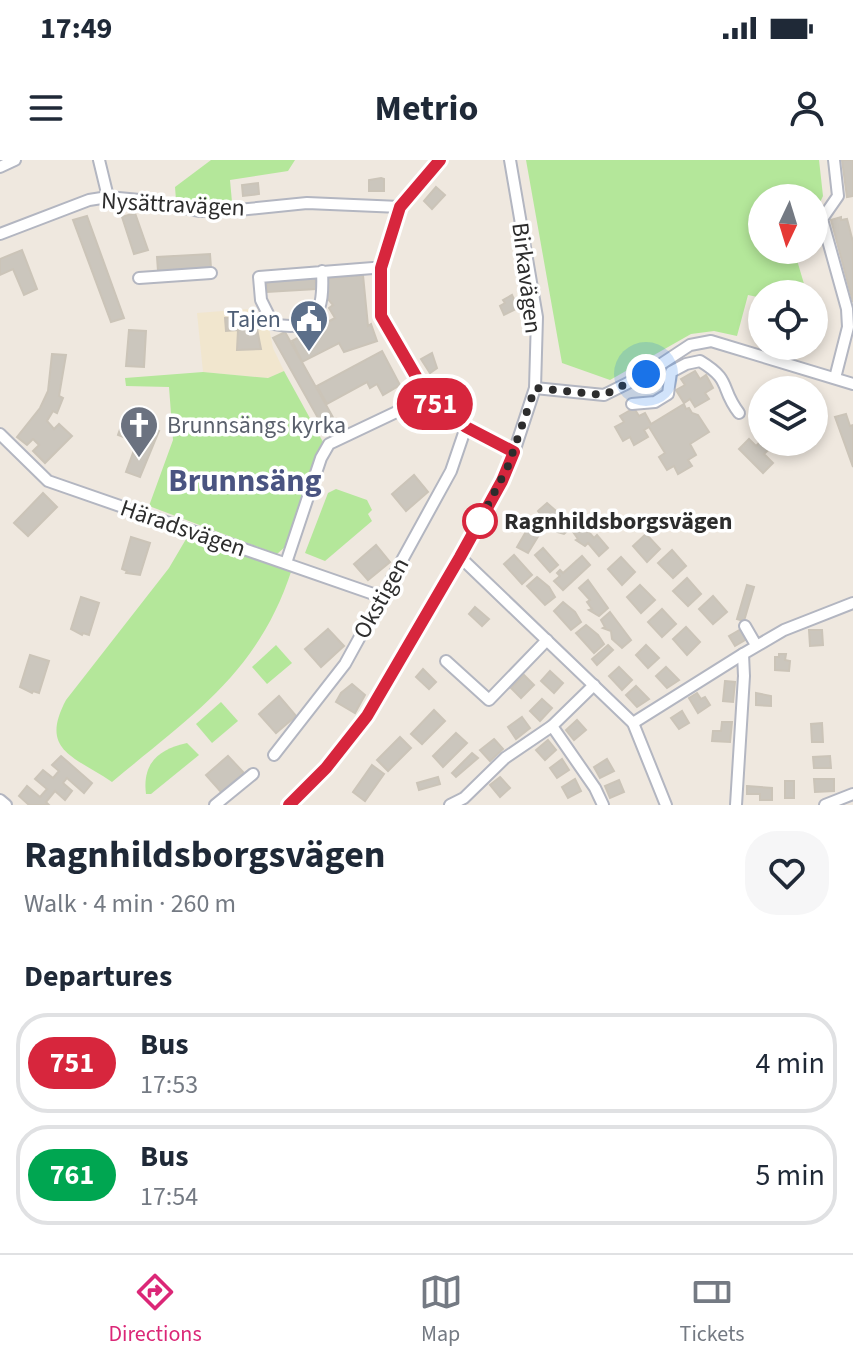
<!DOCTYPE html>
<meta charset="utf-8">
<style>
body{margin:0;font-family:"Source Sans 3",sans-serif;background:#f6f6f7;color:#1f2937;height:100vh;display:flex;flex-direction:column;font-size:30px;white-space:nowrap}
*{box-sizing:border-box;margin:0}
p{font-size:26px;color:#747a83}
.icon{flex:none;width:44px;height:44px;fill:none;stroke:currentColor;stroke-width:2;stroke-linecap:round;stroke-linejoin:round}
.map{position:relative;height:645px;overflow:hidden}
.panel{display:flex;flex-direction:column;background:#fff;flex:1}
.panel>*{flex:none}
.badge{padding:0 16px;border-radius:26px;font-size:28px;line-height:52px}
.needle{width:52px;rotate:184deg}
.tools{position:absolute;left:748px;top:24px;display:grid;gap:16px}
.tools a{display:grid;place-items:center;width:80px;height:80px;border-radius:50%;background:#fff;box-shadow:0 4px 12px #0003;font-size:40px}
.you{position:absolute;width:40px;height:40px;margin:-20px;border:6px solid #fff;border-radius:50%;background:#1a73e8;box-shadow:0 0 0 12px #1a73e833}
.map>.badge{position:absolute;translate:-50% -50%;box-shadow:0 0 0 4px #fff}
h2{padding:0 24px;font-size:30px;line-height:72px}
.round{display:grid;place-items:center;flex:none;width:84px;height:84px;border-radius:32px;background:#f6f6f7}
.head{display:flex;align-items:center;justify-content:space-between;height:136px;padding:0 24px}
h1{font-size:38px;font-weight:700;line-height:60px}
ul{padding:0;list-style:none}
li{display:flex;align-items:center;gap:24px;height:100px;margin:0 16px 12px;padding:0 8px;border:4px solid #e0e1e3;border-radius:32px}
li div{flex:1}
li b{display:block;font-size:30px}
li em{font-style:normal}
li .badge{min-width:88px;font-weight:700;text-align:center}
.status{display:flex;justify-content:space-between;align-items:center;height:56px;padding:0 40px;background:#fff;direction:ltr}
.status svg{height:22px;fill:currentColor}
header{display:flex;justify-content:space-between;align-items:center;height:104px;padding:0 24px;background:#fff;font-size:36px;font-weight:700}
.menu{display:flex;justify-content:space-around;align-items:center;height:112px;border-top:2px solid #e0e1e3;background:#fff;font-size:22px;color:#747a83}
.menu a{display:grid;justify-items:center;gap:4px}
.menu .selected{color:#db2777}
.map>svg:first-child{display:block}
.education{fill:#f1e6ce}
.green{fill:#b4e79a}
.building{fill:#cbc6bd;stroke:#cbc4b8;stroke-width:2}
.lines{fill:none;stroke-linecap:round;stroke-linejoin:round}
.minor-casing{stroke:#b3b6c1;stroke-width:14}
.minor{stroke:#fff;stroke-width:10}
.line-casing{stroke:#fff;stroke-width:18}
.line{stroke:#d7263d;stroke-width:12}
.walk{stroke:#2d2d2d;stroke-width:8;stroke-dasharray:0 14.4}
.stop-dot{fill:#fff;stroke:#d7263d;stroke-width:4}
.labels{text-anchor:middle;stroke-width:7;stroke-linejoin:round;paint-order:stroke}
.street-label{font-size:24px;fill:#2d2d2d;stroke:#fff}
.service-label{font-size:24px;fill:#4e5e75;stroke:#fff;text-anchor:end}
.worship-label{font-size:24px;fill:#5b616d;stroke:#fff;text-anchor:start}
.stop-label{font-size:24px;font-weight:bold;fill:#2d2d2d;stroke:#fff;text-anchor:start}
.district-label{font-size:32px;font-weight:bold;fill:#4a5481;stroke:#fff}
</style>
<div class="status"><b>17:49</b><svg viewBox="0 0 49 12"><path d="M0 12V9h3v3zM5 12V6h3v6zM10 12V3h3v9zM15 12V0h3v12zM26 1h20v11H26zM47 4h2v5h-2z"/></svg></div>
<header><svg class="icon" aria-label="menu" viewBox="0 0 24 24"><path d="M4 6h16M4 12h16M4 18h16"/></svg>Metrio<svg class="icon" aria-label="person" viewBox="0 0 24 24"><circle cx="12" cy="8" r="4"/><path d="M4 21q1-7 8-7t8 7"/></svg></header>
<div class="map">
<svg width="853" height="645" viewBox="0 0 853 645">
<rect width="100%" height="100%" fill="#efe8df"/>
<path class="education" d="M249,149L250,154L266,153L273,188L284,211L268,218L203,212L197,153Z"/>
<g class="green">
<path d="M211,0H295L288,11L230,20L232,42L176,40L175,27Z"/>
<path d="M526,0H819L823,36L814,55L816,72H814V38H762V90H794L807,134H762V138L748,135L737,176L714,171L691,174L610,220L562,203Z"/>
<path d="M284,211L323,282L285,387L277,394L149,346L173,280L169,227L126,226L125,218L203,212L268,218Z"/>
<path d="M336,329L367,340L372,350L368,354L372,361L325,401L305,393L328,333Z"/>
<path d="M189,374L292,409C258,514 192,555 112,622C74,596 39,591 66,540L169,408Z"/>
<path d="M276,485L292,503L267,524L252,507Z"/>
<path d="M221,542L238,561L212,583L196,564Z"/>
<path d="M187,583L199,595L151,634H146C142,603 159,589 187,583Z"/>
</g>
<g class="building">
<path d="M842,0H853V36L847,37Z"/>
<path d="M381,18L384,19V31H369V20Z"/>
<path d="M258,23L259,34L243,36L242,25Z"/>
<path d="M436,27L445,35L432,49L424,41Z"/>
<path d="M135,53L148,90L134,94L122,57Z"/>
<path d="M87,56L124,158L111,162L73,60Z"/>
<path d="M841,57V60L847,59L853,82V142L831,60Z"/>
<path d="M22,90L37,129L24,135L13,109L0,115V99Z"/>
<path d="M210,94L211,108L158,111L157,97Z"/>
<path d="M363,115L368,166L371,164L377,181L344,192L339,183L302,202L292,181L335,158L329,148L333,145L328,139L327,121L329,118Z"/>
<path d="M315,118L316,129L267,132V121Z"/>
<path d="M512,135L518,148L504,155L500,146L505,143L503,140Z"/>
<path d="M260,155L261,169H257L261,189L237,190L238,170L226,171L225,158Z"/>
<path d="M129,170L146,171L144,207L126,206Z"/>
<path d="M285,172L339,268L327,274L273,178Z"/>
<path d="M382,191L400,225L383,235L377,224L370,228L367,222L327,244L317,226Z"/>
<path d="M432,193L437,208L430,213L421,199Z"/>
<path d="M52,194L66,195L59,236L63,238L57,253L53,251L47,261L54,269L59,264L72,276L45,303L33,291L39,285L33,279L27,285L17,277L40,248L48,231Z"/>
<path d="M695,211L700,219L706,215L713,228L705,233L709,239L695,247L690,239L684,243L676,230L685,225L681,219Z"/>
<path d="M684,244L686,249L689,248L692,253L698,255L709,272L690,284L696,295L688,300L692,306L678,314L674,306L667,310L659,297L665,293L649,267L644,270L648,277L634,285L630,277L623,281L615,267L624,262L620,256L634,248L639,256L645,253L651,264Z"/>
<path d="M846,254L850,266L853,265V307L835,257Z"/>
<path d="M123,261L159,271L140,317L126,312L137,282L118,275Z"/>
<path d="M749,279L756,286L762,280L777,282L764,294L773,303L763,313L739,289Z"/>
<path d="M414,315L428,332L406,351L392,334Z"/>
<path d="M43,333L57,347L28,376L14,363Z"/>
<path d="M547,343L573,366L564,374L557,372L554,364L547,362L538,351Z"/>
<path d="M531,363L542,370L528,393L517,387Z"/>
<path d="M582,364L594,378L597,375L608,388L599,396L588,383L585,386L576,380L578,379L573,372Z"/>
<path d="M646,374L660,389L647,402L633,386Z"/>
<path d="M131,377L150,383L140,415L126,413L127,411L122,409Z"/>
<path d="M376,385L390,402L368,420L354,404Z"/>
<path d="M543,388L558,405L550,412L535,395Z"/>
<path d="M672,390L686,406L673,418L658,403Z"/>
<path d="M514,395L532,415L522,424L504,404Z"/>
<path d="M582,396L590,405L563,430L554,421L560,416L557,413L560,410L563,413Z"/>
<path d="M621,397L635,412L622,425L608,409Z"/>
<path d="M537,417L549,427L555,437L545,445L527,426Z"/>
<path d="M687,418L701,434L688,446L673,431Z"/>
<path d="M588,420L608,448L599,456L589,450L592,449L587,442L590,440L579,428Z"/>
<path d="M640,425L655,440L641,453L627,437Z"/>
<path d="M747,425L754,427L744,461L737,459Z"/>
<path d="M713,436L727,452L713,464L699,449Z"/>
<path d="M81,437L99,443L89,475L83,473L82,475L71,469Z"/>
<path d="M563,442L575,452L581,462L571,470L554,451Z"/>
<path d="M475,447L489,459L482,466L469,454Z"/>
<path d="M662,449L676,464L662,477L648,462Z"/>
<path d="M610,452L631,480L622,488L612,479L611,471L603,468L605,467L601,460Z"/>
<path d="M586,465L598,475L604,484L594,493L576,473Z"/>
<path d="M686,467L700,482L687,495L673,479Z"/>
<path d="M328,469L344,486L321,507L305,489Z"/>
<path d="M741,469L747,479L735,486L729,476Z"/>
<path d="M809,470H822L823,485L810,486Z"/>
<path d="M608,485L613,490L597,505L592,499Z"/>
<path d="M646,485L659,498L648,508L636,495Z"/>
<path d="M779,494H786L785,500L790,501L789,511L775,510V497H779Z"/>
<path d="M30,495L49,501L39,533L33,531L32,533L20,527Z"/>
<path d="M619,507L632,520L622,530L609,516Z"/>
<path d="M666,507L679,520L667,528L656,516Z"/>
<path d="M423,509L436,522L429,529L416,517Z"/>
<path d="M550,511L563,523L554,533L541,521Z"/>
<path d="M524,515L534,525L521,538L511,528Z"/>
<path d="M725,521L735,522L733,542L723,541Z"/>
<path d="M352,524L365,535L355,553L336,542L341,533Z"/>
<path d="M636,526L649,539L637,547L626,535Z"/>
<path d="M697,533L701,539L705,537L710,545L698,553L689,538Z"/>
<path d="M756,533L771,536V546L756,545Z"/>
<path d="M279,536L296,556L276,573L259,554Z"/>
<path d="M542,539L552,548L540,561L530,551Z"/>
<path d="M434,550L445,561L422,584L411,574Z"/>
<path d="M682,551L689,563L679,569L671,558Z"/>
<path d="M522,557L530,568L516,579L508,567Z"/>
<path d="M577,560L586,570L574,580L566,570Z"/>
<path d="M722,562H732L730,582L712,581L713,571H721Z"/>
<path d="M822,563L823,582H812L811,564Z"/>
<path d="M456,573L467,583L443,607L433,596Z"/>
<path d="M400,577L411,588L388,611L377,600Z"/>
<path d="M494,579L503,589L490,601L480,590Z"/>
<path d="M548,580L556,590L545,600L536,590Z"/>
<path d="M472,593L478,598L456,617L452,613Z"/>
<path d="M61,596L92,623L84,633L67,618L63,623L72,631L65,640L55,631L46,642L49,645H29L19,636L27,626L40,637L47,629L35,619L43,610L53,618L59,611L52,605Z"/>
<path d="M228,596L244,613L222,633L206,615Z"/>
<path d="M830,596L831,608H814L813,597Z"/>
<path d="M562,599L569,610L557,618L550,608Z"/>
<path d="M607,599L614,611L600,618L594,607Z"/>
<path d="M372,605L384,614L365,641L353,632Z"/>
<path d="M438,617L440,624L419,630L417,623Z"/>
<path d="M500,617L510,628L500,637L490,625Z"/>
<path d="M575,619L581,631L568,638L562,627Z"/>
<path d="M814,619H834V631L815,632Z"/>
<path d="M619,620L624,632L610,638L605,626Z"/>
<rect x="785" y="621" width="9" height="17"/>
<path d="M747,626L772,628V640H760V634H747Z"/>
</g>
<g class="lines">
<defs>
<g id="minor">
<path d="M99,0L108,37"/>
<path d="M440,0L400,47L381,108V156L428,237L466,267L514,292"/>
<path d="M834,0L838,36L822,59L847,149L848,167L835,218"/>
<path d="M0,7L15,0"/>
<path d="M0,74L89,40L108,37L150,41L199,51L238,50L307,43L400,47"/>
<path d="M322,111C324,151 318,173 273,164L261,140L259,117L373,108H381"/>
<path d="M139,118L211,113"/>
<path d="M535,228L604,235L646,214L690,185L711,181L853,224"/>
<path d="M632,244L655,242L668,234L671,212L686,204L700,201C733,221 719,227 739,253"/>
<path d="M0,274L48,321L382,437"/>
<path d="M460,397L633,563L666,645"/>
<path d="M286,403L321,298L329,284L428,237"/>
<path d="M745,466L756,485"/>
<path d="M446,501L489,540L547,480"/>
<path d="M633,563L743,494"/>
<path d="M552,566L595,628L603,645"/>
<path d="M274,595L345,504L451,311L466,267"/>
<path d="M0,640L6,645"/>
<path d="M215,645L253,614"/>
<path d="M289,645L326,608L367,556L460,397L502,321L514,292L535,228L537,157L510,0"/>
<path d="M450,645L464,638L505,598L552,566L594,525"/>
<path d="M736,645L744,516L743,494L784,470L853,443"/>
<path d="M825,645L853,634"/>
</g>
</defs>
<use href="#minor" class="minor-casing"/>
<use href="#minor" class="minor"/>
</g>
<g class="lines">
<defs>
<path id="line" d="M289,645L326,608L367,556L460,397L502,321L514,292L466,267L428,237L381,156V108L400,47L440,0"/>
</defs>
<use href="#line" class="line-casing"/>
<use href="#line" class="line"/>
<path class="walk" d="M480,361L474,372L508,306L535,228L604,235L646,214"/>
</g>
<defs>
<symbol id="civic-pin" viewBox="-11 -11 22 30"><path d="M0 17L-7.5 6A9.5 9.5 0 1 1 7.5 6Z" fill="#5c6f8a" stroke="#fff"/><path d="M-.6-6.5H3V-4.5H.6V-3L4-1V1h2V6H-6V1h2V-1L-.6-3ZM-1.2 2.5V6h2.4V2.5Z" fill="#fff"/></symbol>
<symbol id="church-pin" viewBox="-11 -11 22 30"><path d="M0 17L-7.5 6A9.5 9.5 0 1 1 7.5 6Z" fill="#6b7280" stroke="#fff"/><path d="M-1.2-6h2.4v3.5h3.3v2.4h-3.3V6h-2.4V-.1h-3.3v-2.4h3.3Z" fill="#fff"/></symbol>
</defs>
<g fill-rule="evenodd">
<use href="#civic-pin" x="287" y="137" width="44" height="60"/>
<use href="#church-pin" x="117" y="243" width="44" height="60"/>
</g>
<circle class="stop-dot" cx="480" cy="361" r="16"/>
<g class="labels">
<g class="street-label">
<text transform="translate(173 44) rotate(3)" y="8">Nysättravägen</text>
<text transform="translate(527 118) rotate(83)" y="8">Birkavägen</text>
<text transform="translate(183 368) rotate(19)" y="8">Häradsvägen</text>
<text transform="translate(381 438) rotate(-61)" y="8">Okstigen</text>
</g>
<g class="service-label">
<text x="281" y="167">Tajen</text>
</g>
<g class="worship-label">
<text x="167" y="273">Brunnsängs kyrka</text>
</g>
<g class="stop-label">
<text x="504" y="369">Ragnhildsborgsvägen</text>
</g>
<g class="district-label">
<text x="245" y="331">Brunnsäng</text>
</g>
</g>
</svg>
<div class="tools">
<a><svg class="needle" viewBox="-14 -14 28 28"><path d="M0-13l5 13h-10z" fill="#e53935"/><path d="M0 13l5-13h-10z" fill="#747a83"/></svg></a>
<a><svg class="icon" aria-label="locate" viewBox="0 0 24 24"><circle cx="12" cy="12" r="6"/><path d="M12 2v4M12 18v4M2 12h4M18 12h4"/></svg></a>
<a><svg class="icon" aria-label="layers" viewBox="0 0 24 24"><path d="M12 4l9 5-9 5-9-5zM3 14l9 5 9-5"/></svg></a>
</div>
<div class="you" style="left:646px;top:214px"></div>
<b class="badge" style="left:435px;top:244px;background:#d7263d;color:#fff">751</b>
</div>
<section class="panel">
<div class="head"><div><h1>Ragnhildsborgsvägen</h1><p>Walk · 4 min · 260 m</p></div><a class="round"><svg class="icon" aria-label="heart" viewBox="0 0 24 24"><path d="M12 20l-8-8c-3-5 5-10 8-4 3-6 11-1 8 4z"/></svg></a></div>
<h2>Departures</h2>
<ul>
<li><span class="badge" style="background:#d7263d;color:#fff">751</span><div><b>Bus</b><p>17:53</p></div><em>4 min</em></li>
<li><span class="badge" style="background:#00a651;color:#fff">761</span><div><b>Bus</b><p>17:54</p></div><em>5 min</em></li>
</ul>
</section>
<nav class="menu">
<a class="selected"><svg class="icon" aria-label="directions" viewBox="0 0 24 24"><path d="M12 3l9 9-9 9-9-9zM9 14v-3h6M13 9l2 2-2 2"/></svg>Directions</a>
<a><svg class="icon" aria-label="map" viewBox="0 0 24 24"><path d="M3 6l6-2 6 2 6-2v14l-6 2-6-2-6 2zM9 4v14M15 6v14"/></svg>Map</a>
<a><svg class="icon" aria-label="tickets" viewBox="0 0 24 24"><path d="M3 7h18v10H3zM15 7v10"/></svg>Tickets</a>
</nav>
